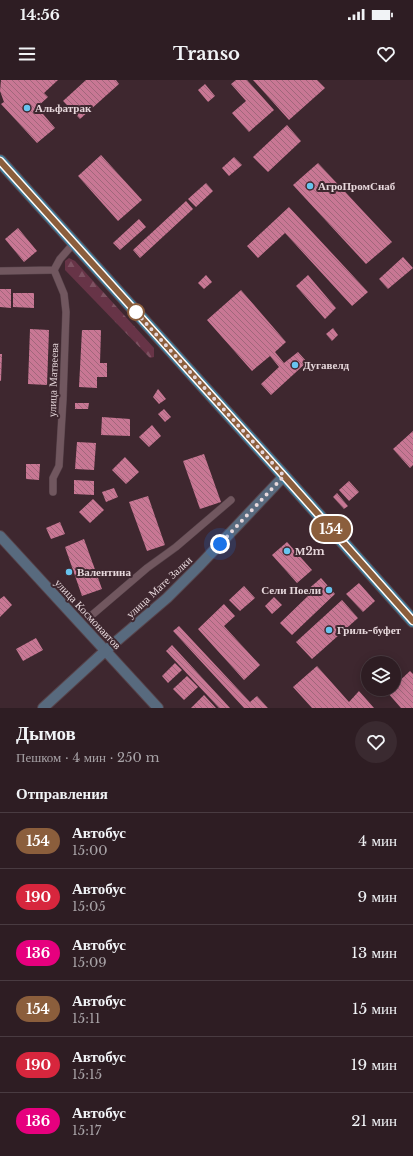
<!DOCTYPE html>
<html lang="ru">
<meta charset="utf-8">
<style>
body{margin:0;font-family:"Libre Baskerville",serif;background:#3a2a30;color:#f1f3f6;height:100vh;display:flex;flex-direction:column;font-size:15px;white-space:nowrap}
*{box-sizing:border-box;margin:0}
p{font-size:13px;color:#a7a2a6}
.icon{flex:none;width:22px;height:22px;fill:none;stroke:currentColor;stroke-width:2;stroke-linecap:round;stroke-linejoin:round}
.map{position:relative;height:628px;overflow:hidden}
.drawer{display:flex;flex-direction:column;background:#2e1d23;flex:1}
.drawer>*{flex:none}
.badge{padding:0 8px;border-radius:13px;font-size:14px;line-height:26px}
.controls{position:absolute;left:361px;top:576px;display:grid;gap:8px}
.controls a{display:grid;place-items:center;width:40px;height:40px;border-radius:50%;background:#2e1d23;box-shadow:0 2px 10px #0003,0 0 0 1px #493b41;font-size:20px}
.you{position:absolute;width:20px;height:20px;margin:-10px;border:3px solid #fff;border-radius:50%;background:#1a73e8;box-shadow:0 0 0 6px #1a73e833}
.map>.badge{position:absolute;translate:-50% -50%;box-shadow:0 0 0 2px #fff}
h2{padding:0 16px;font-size:15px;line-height:36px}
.round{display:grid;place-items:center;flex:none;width:42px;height:42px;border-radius:21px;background:#3a2a30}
.headline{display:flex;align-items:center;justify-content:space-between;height:68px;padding:0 16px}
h1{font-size:19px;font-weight:700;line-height:30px}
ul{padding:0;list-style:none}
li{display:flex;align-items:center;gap:12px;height:56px;padding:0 16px;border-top:1px solid #493b41}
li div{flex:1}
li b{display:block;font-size:15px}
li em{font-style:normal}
li .badge{min-width:44px;font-weight:700;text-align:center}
.status{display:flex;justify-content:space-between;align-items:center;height:28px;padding:0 20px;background:#2e1d23;direction:ltr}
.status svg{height:11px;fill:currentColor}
header{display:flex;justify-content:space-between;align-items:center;height:52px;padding:0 16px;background:#2e1d23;font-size:18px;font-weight:700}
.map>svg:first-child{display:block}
.forest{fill:url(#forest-firs)}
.building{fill:url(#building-back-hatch)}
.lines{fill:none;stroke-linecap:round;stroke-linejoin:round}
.street-casing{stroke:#57434a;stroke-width:8}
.secondary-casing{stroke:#57434a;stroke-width:12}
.primary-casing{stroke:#57434a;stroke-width:14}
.street{stroke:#71575f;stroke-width:7}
.secondary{stroke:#586a7e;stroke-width:10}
.primary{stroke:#3f7d9c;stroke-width:12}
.line-casing{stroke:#fff;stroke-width:9}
.line{stroke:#8b5e3c;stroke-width:6}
.walk{stroke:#e7d8dc;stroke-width:4;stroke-dasharray:0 7.2}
.poi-dot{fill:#67c4ef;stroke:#3e272f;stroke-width:1.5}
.stop-dot{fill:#fff;stroke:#8b5e3c;stroke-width:2}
.labels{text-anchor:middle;stroke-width:4;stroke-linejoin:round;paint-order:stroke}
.poi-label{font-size:11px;font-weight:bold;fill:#e7d8dc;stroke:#3e272f;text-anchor:start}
.street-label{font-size:11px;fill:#e7d8dc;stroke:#3e272f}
</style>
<div class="status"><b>14:56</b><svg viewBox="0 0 49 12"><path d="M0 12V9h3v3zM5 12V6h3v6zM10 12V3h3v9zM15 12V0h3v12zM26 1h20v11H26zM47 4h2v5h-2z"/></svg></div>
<header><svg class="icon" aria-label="menu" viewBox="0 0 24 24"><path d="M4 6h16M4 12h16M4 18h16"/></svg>Transo<svg class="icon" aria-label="heart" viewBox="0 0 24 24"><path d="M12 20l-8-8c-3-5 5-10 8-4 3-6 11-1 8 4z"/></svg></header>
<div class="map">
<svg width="413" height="628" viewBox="0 0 413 628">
<defs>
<pattern id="forest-firs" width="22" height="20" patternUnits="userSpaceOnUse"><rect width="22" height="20" fill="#673447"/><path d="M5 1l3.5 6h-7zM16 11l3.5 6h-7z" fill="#7d5161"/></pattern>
<pattern id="building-back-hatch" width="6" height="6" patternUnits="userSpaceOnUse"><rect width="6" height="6" fill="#c87794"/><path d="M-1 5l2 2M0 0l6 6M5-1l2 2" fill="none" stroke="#a1677b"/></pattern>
</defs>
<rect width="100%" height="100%" fill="#3e272f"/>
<path class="forest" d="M69,178L75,181L154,268V277L150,278L65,190V181Z"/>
<g class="building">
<path d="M1,0H58L44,13L48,17L37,27L55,48L37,63L1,24L4,22L0,11Z"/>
<path d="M86,0H116L119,4L80,39L63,21Z"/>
<path d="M236,0H247L274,30L249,52L232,33L246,21L231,4Z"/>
<path d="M253,0H317L325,8L289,40Z"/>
<path d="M205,4L215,16L208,22L198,10Z"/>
<path d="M287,45L301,61L268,92L253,77Z"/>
<path d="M101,75L142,120L118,141L78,96Z"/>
<path d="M234,77L242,85L229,96L222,88Z"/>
<path d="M318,83L392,162L366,184L293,105Z"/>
<path d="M206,103L213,111L196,127L188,119Z"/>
<path d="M186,121L193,129L140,178L133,170Z"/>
<path d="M289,127L368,212L352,226L285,153L258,178L247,166Z"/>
<path d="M139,139L146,147L120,170L113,163Z"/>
<path d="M18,148L37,171L24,182L5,159Z"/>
<path d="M403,177L413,188L388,209L379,199Z"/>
<path d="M206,195L212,202L204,209L198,203Z"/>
<path d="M308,195L336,228L325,239L296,206Z"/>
<path d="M0,209H11V228L0,227Z"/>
<path d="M241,210L286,262L275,272L284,283L298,272L307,282L271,315L261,304L279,287L270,276L252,291L207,240Z"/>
<path d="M13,213H34V228L13,227Z"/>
<path d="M333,248L338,255L332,261L326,254Z"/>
<path d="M30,249L49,250L47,305L28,304Z"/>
<path d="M82,250H101L100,283H107V297H97V308L79,307Z"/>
<path d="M0,274H2L1,301H0Z"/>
<path d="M158,309L166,319L159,324L153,317Z"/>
<path d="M75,323H89L88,329H75Z"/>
<path d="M164,329L171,337L165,342L158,334Z"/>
<path d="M102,337L130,339V356L101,355Z"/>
<path d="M152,345L161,356L149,367L139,357Z"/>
<path d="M413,351V385L410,388L393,369Z"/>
<path d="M77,362L96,363L94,390L75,389Z"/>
<path d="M204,374L221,422L200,429L183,381Z"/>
<path d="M125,377L139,392L126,404L112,390Z"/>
<path d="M26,384H40L39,400L26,399Z"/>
<path d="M74,400L94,401V415L74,414Z"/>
<path d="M349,401L359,412L349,421L339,410Z"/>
<path d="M114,408L118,417L106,422L102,412Z"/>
<path d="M337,413L348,426L344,429L333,417Z"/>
<path d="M148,416L165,465L147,471L129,422Z"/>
<path d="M93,419L104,430L90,443L79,432Z"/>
<path d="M60,442L65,454L51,459L46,448Z"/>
<path d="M84,459L102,509L82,516L65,467Z"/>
<path d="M287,462L312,490L297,503L272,475Z"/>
<path d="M321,498L335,514L292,555L280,543L308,516L305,512Z"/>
<path d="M359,503L375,521L363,532L346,514Z"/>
<path d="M244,506L255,518L240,531L229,520Z"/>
<path d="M4,516L12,525L0,537V519Z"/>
<path d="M274,517L282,525L272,534L265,526Z"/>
<path d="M342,520L358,538L312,579L296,562Z"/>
<path d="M224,524L235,536L224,546L260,585L244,600L198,549Z"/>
<path d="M179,546L250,622L257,616L268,628H244L173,551Z"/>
<path d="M36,558L43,570L23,581L16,569Z"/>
<path d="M172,565L230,628H219L166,571Z"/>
<path d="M175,583L182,590L168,603L162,596Z"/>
<path d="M317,586L349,622L359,611L374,628H312L293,607Z"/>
<path d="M410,591L413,594V628H401L387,612L390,609H394V606Z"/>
<path d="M187,596L198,607L184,620L173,609Z"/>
<path d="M204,615L216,628H191Z"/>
</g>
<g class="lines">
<defs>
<g id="street">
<path d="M0,191L54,190L60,179L74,163"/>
<path d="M53,412V398L59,386L63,319L66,232L64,214L54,190"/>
<path d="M92,535L147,488L176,467L231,420"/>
</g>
<g id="secondary">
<path d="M0,456L158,628"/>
<path d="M43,628L105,571L167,518L199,486L284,396"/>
</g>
<path id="primary" d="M0,81L284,396L413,541"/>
</defs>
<use href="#street" class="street-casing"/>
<use href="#secondary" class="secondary-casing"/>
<use href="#primary" class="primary-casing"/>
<use href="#street" class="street"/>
<use href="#secondary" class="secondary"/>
<use href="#primary" class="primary"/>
</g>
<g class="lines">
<defs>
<path id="line" d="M0,81L284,396L413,541"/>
</defs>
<use href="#line" class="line-casing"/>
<use href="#line" class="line"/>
<path class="walk" d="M136,232L134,230L284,396L220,464"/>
</g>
<g class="poi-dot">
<circle cx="27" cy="28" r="4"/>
<circle cx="310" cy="106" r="4"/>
<circle cx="295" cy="285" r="4"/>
<circle cx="287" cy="471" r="4"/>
<circle cx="69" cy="492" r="4"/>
<circle cx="329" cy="510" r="4"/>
<circle cx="329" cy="550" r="4"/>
</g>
<circle class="stop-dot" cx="136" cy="232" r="8"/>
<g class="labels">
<g class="poi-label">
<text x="35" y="32">Альфатрак</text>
<text x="318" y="110">АгроПромСнаб</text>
<text x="303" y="289">Дугавелд</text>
<text x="295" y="475">М2m</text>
<text x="77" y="496">Валентина</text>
<text x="321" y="514" text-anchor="end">Сели Поели</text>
<text x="337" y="554">Гриль-буфет</text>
</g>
<g class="street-label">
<text transform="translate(53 300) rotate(-88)" y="4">улица Матвеева</text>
<text transform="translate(159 507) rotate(-43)" y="4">улица Мате Залки</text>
<text transform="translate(88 534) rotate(47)" y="4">улица Космонавтов</text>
</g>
</g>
</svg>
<div class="controls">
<a><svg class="icon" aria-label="layers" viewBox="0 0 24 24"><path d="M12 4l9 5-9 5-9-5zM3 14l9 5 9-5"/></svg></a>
</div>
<div class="you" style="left:220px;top:464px"></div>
<b class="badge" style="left:331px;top:449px;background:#8b5e3c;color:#fff">154</b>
</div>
<section class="drawer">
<div class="headline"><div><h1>Дымов</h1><p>Пешком · 4 мин · 250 m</p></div><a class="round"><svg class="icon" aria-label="heart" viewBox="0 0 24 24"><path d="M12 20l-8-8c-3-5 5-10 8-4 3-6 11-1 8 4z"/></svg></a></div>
<h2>Отправления</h2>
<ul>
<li><span class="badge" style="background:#8b5e3c;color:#fff">154</span><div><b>Автобус</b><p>15:00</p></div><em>4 мин</em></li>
<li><span class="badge" style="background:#d7263d;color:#fff">190</span><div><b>Автобус</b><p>15:05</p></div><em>9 мин</em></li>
<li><span class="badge" style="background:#e6007e;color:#fff">136</span><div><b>Автобус</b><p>15:09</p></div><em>13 мин</em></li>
<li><span class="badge" style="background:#8b5e3c;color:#fff">154</span><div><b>Автобус</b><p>15:11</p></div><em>15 мин</em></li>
<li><span class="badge" style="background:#d7263d;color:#fff">190</span><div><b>Автобус</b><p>15:15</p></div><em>19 мин</em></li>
<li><span class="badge" style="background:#e6007e;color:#fff">136</span><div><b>Автобус</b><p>15:17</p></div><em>21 мин</em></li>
</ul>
</section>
